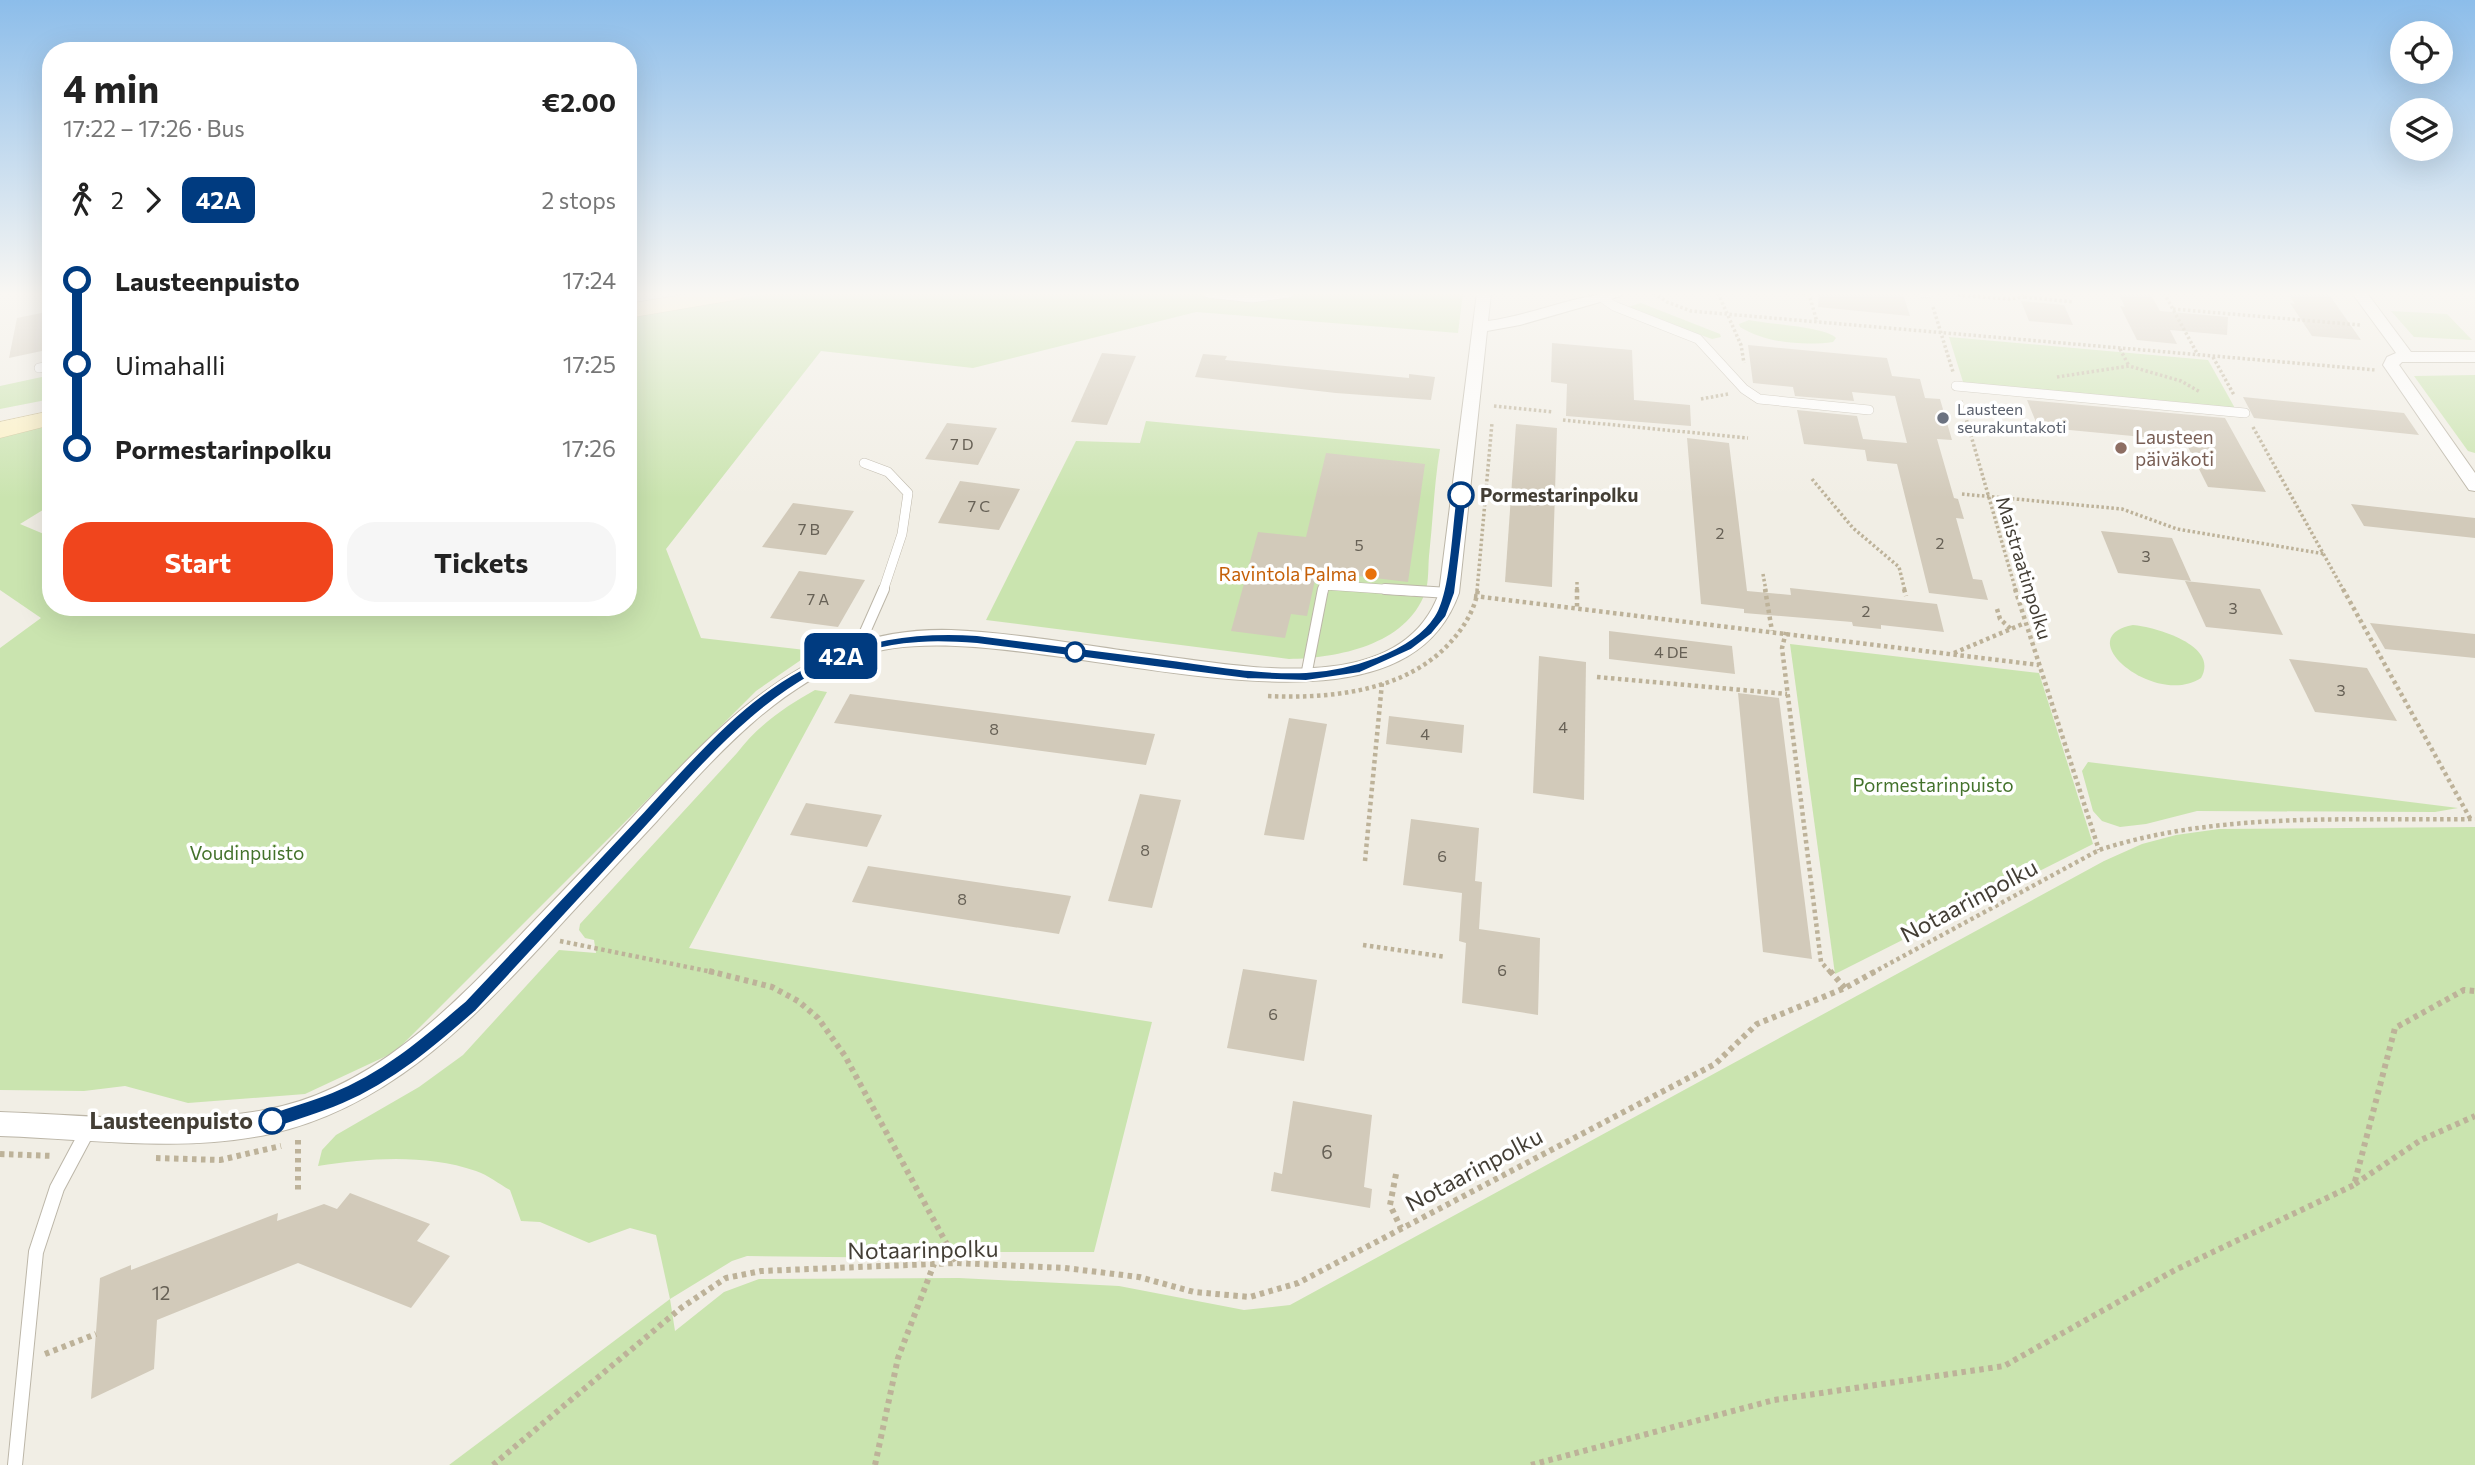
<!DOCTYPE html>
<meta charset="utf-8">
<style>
body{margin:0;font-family:Commissioner,sans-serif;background:#f6f6f6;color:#222;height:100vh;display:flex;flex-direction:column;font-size:26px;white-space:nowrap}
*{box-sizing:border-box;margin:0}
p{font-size:23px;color:#767676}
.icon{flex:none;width:38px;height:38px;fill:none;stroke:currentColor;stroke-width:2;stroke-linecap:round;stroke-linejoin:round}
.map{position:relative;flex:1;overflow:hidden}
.drawer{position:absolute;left:42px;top:42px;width:595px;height:574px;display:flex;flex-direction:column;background:#fff;border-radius:28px;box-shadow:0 7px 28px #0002}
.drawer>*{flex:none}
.badge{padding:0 14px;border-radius:10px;font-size:24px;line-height:46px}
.tools{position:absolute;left:2390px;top:21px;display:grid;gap:14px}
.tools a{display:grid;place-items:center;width:63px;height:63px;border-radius:50%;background:#fff;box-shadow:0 7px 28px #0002;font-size:35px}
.map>.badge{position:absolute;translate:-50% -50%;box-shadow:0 0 0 4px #fff}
.legs{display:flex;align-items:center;gap:10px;height:77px;padding:0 21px;font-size:23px}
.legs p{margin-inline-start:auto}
.summary{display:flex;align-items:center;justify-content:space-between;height:119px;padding:0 21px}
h1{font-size:38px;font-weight:700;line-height:52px}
.primary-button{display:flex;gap:14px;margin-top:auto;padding:14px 21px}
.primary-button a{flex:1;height:80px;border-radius:28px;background:#f0451d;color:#fff;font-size:28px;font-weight:700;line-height:80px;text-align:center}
.primary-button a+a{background:#f6f6f6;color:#222}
ul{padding:0 21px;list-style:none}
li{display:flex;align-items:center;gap:24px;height:84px;font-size:26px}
li i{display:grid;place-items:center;width:10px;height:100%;margin:0 9px;background:currentColor}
li i::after{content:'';width:18px;height:18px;margin:-9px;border:5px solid;border-radius:50%;background:#fff}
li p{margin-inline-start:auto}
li:first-child i{background:linear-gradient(#0000 50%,currentColor 0)}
li:last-child i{background:linear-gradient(currentColor 50%,#0000 0)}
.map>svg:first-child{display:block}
.green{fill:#cae4af}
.building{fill:#d2caba}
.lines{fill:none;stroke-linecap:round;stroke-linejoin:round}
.lane-far2-casing{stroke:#bcb6a8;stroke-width:10}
.lane-far1-casing{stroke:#bcb6a8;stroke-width:12}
.lane-casing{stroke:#bcb6a8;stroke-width:16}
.street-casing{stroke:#bcb6a8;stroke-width:2}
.secondary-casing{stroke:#d0c296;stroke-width:1}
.path-far2{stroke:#bdb299;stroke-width:3.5;stroke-dasharray:2.5 2.5;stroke-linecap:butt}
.path-far1{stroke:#bdb299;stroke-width:4.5;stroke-dasharray:3.5 3.5;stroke-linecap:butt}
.path{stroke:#bdb299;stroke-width:6;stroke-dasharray:4.5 4.5;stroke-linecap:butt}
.lane-far2{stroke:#fff;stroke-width:9}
.lane-far1{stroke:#fff;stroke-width:10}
.lane{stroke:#fff;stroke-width:14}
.street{fill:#fff;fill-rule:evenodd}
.secondary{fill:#fcf1c4;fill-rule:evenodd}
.line-1{fill:#003b80;stroke:#fff;stroke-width:2}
.worship-dot{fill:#6b7280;stroke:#fff;stroke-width:2.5}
.education-dot{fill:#8d6e63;stroke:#fff;stroke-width:2.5}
.stop-1-dot{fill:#fff;stroke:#003b80;stroke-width:3.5}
.food-dot{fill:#e8710a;stroke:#fff;stroke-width:2.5}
.labels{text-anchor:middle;stroke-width:7;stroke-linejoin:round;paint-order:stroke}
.far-worship-label{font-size:16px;fill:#5b616d;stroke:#fff;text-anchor:start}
.number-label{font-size:16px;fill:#676156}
.education-label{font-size:19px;fill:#785e54;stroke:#fff;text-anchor:start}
.stop-label{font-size:19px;font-weight:bold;fill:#433e35;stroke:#fff;text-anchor:start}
.street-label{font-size:19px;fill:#433e35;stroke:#fff}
.food-label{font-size:19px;fill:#c56008;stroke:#fff;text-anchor:end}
.park-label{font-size:19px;fill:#43722b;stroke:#fff}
.near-number-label{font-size:19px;fill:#676156}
.near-street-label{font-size:23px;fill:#433e35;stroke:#fff}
.near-stop-label{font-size:23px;font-weight:bold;fill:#433e35;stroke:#fff;text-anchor:end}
</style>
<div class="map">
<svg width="2475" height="1465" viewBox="0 0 2475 1465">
<rect width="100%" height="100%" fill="#f1eee5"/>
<g class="green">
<path d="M769,293H1463L1458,333L1196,312L973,368L821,351L666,549L701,638L814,651L756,691L395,1052L305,1094L188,1103L125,1086L84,1091L0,1090V648L41,618L0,590V436L51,424V505L20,524L51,537V607H628V317Z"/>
<path d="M1641,303L1720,334L1721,337L1712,339L1625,308Z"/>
<path d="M2391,311L2447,314L2472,340L2414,337Z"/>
<path d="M1749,320C1767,324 1826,327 1836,338L1833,342C1805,346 1765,343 1740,327L1739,324Z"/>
<path d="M1949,337L2208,360L2236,410L1964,385Z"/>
<path d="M51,375V399L0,409V386Z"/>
<path d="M2475,375V453L2468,451L2414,376Z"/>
<path d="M1146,421L1440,449C1434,484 1433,520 1429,556C1428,567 1429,582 1425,593C1406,645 1338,658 1289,659L986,620L1076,441L1140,443Z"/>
<path d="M2133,625C2155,627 2220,645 2201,678C2156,708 2068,637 2133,625Z"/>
<path d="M1790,644L2039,673L2093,844L1835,974Z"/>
<path d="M815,690L827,692L689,948L1152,1022L1094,1252H926L919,1258L747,1256L732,1261L670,1299L675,1331L724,1292L759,1279L959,1278L1119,1286L1244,1310L1290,1305L2104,861L2142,844L2176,835L2219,829L2475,827V1465H449L670,1299L656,1235L630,1228L589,1243L540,1222L521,1221L510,1190C499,1184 488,1175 476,1171C425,1154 370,1158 318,1166L322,1150L336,1135L419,1087L463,1055L559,950L596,953L594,940L585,938L579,930L580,924L737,753C757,726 786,706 815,690Z"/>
<path d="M2088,762L2458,808L2435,812L2197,811L2146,824L2120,827L2102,821L2093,811L2082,771Z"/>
</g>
<g class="building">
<path d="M1819,293L1903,294L1910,316L1818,307Z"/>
<path d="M2118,293H2150L2160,311L2228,317L2227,335L2170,330L2177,344L2137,340L2120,306L2125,307Z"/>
<path d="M2288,293H2328L2361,340L2312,336L2290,303L2295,304Z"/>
<path d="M2021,301L2064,305L2073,325L2029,321Z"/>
<path d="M51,311V349L9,358L17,318Z"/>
<path d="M1552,343L1632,350L1634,400L1690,405L1691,426L1566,416L1567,384L1551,382Z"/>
<path d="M1748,345L1887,358L1892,376L1920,379L1925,398L1940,399L1952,440L1937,439L1954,498L1958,499L1964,519L1956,518L1973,579L1982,580L1988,600L1929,593L1897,464L1867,461L1865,450L1804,444L1797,410L1857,416L1863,439L1907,443L1895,396L1852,392L1854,401L1795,396L1793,387L1753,383Z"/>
<path d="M1102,353L1136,356L1107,425L1071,422Z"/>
<path d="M1203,354L1227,356L1225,360L1409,378V374L1435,377L1431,400L1336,393L1195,377Z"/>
<path d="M2243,397L2404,413L2419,435L2254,418Z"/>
<path d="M2027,400L2225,418L2266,492L2208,487L2185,441L2038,427Z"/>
<path d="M947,423L997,428L978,465L925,459Z"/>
<path d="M1516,424L1557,428L1552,587L1505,582Z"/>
<path d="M1687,438L1729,443L1747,591L1791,595L1790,588L1937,604L1944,632L1881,625V629L1853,626L1852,622L1744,613V609L1701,604Z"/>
<path d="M1326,453L1425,464L1408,582L1317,571L1307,616L1291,614L1285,638L1231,631L1258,532L1306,537Z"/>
<path d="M960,481L1020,489L999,530L938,523Z"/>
<path d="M793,503L854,511L826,555L762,547Z"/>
<path d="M2351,504L2475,518V538L2364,526Z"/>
<path d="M2101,531L2172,538L2191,581L2118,573Z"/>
<path d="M799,571L865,580L838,627L770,618Z"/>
<path d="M2185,581L2260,589L2283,635L2206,627Z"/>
<path d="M2370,623L2475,634V658L2385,649Z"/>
<path d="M1609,631L1732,646L1735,674L1609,659Z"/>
<path d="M1539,656L1586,662L1584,800L1533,793Z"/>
<path d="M2289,659L2367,668L2397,721L2315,712Z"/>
<path d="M1738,693L1779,698L1812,959L1763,952Z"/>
<path d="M850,694L1155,734L1146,765L834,723Z"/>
<path d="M1389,716L1464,725L1462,753L1386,744Z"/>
<path d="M1289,718L1327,724L1304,840L1264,835Z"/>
<path d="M1140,794L1181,800L1152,908L1108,901Z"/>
<path d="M806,803L882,815L867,847L790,835Z"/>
<path d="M1411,819L1479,828L1475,881L1482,882L1479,929L1540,938L1538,1015L1462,1003L1466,943L1459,941L1462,893L1403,885Z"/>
<path d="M868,866L1071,896L1059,934L852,902Z"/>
<path d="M1243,969L1317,980L1304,1061L1227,1048Z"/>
<path d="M1293,1101L1372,1115L1364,1187L1372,1189L1370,1208L1271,1191L1274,1172L1282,1174Z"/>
<path d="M350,1193L430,1224L417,1241L450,1256L411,1308L298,1263L157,1320L154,1369L91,1399L100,1278L131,1265V1270L278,1213L277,1221L324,1204L337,1209Z"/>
</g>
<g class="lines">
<defs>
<g id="lane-far2">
<path d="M1208,293L1252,298L1289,293"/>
<path d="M1923,293H1929"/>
<path d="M1601,297L1614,306L1698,339L1744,389L1759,399L1869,410"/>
<path d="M39,368L51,366"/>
<path d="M1956,386L2245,413"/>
<path d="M864,463L888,472L908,493L902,534L883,591"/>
<path d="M1323,591L1324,585L1412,591"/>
</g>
<g id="lane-far1">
<path d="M1385,589L1449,593"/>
<path d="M857,650L884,589"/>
<path d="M1306,676L1323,589"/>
</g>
<path id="lane" d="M15,1465L36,1252L57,1188L89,1128"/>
<g id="street">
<path d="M1477,293H1491L1488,321C1534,315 1577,293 1623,293L1621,296L1520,325L1487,331L1459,593C1392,783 1005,600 858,657C774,689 716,756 657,821C619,862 580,903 542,945C465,1028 385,1108 270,1134C183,1153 88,1139 0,1136V1112C87,1115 178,1126 264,1110C376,1090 456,1002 531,924C570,884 608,844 645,804C704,742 763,678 845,647C879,634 915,629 951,630C1019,633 1088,646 1156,655C1242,666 1401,699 1439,593Z"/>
<path d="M2352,293H2367L2411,352H2475V362H2402L2399,365L2475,473V491L2469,490L2383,365L2387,357L2396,353Z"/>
</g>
<g id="secondary">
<path d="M695,293H745L742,298L734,300L628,318V304Z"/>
<path d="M51,411V425L0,438V422Z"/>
</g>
</defs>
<use href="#lane-far2" class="lane-far2-casing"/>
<use href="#lane-far1" class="lane-far1-casing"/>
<use href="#lane" class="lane-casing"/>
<use href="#street" class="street-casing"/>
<use href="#secondary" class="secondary-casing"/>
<g class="path-far2">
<path d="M1654,293L1667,302L1691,311L2376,370"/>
<path d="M1718,293L1741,345L1744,363"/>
<path d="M1798,293L1809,294L1817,322"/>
<path d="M2022,293L2024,297L2074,302"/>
<path d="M2164,293L2198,355"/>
<path d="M1958,295L2009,299L2024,297"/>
<path d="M1933,307L1953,372"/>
<path d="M2173,309L2360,325"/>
<path d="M2120,349L2129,366"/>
<path d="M2213,357L2234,395"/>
<path d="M2057,377L2129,366L2181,381L2200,392"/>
<path d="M1701,399L1728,394"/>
<path d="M1961,401L2016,591"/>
<path d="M1494,406L1553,412"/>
<path d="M1563,420L1748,438"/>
<path d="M2253,427L2344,591"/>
<path d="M1812,479L1853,528L1899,567L1905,591"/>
<path d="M1962,494L2122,509L2177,529L2325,554"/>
<path d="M1763,574L1766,591"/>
<path d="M1577,582V591"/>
<path d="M1477,591L1492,423"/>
</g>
<g class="path-far1">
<path d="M1577,589V608"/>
<path d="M1765,589L1772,631"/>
<path d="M1904,589L1906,596"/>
<path d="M2015,589L2099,850"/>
<path d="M2343,589L2471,820"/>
<path d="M1474,596L2039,665"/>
<path d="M1997,609L2000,619L2011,629"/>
<path d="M1786,632L1782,648L1821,962L1831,973"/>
<path d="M1954,653L2025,623"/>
<path d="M1597,677L1787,694"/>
<path d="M1268,696C1333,699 1411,691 1455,637C1466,624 1476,606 1478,589"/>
<path d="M1365,861L1382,683"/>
<path d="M560,941L717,973"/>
<path d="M1363,945L1446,957"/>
<path d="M1872,973L2099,850C2219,811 2350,821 2475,819"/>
</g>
<g class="path">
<path d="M709,971L772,987L798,1001L818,1018L845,1056L957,1263"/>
<path d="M1830,971L1845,988"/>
<path d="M298,1140V1191"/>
<path d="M0,1154L53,1156"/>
<path d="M156,1158L220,1160L281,1146"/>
<path d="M1396,1174L1390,1205L1401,1228"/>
<path d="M2355,1184L2421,1140L2475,1116"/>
<path d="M45,1354L96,1334"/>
<path d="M493,1465L681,1308L726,1278L761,1271L957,1263L1065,1268L1139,1277L1194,1292L1250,1297L1298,1283L1715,1064L1757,1024L1845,988L1876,971"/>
<path d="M875,1465L898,1358L934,1264"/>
<path d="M1531,1465L1774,1400L2004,1366L2175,1270L2354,1185L2395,1028L2464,990L2475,991"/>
</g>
<use href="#lane-far2" class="lane-far2"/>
<use href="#lane-far1" class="lane-far1"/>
<use href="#lane" class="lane"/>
<use href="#street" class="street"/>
<use href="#secondary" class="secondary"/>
</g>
<linearGradient id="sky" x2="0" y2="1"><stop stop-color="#8cbdea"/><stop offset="0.59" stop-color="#f9f7f3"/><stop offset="1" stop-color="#f9f7f3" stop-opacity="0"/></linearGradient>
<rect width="2475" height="498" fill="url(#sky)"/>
<path class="line-1" d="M1461,492L1467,495L1455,593L1446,617L1432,634L1411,650L1360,673L1306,681L1247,679L977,644C938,641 900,641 862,653C765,684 697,772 631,843C580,899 528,955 476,1011C435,1047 394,1082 343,1104C320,1114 295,1121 272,1129L266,1127L263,1121L266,1115C287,1107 310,1101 332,1092C383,1072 424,1036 465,1001C525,938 584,874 644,811C691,760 740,702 802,669C858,639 915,631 977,635C1042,643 1108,652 1173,660C1217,666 1262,674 1306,672C1346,670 1411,652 1434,616C1450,591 1451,526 1456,495Z"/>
<circle class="worship-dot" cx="1943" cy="418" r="7"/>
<circle class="education-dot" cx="2121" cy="448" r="7"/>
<g class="stop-1-dot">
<circle cx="1461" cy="495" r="12"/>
<circle cx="1075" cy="652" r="9"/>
<circle cx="272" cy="1121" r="12"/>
</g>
<circle class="food-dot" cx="1371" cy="574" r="7"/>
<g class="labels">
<g class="far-worship-label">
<text x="1957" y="415">Lausteen<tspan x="1957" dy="18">seurakuntakoti</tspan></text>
</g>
<g class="number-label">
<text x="962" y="450">7 D</text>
<text x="979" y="512">7 C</text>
<text x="809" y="535">7 B</text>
<text x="1720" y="539">2</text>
<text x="1940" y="549">2</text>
<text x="1359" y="551">5</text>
<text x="2146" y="562">3</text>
<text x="818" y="605">7 A</text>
<text x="2233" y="614">3</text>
<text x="1866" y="617">2</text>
<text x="1671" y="658">4 DE</text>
<text x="2341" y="696">3</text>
<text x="1563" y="733">4</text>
<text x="994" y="735">8</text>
<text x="1425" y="740">4</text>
<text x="1145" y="856">8</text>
<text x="1442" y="862">6</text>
<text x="962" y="905">8</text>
<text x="1502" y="976">6</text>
<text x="1273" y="1020">6</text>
</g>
<g class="education-label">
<text x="2135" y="444">Lausteen<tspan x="2135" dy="22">päiväkoti</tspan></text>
</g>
<g class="stop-label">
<text x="1480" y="502">Pormestarinpolku</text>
</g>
<g class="street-label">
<text transform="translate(2024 568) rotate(73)" y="7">Maistraatinpolku</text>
</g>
<g class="food-label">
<text x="1357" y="581">Ravintola Palma</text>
</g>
<g class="park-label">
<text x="1933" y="792">Pormestarinpuisto</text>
<text x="247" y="860">Voudinpuisto</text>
</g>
<g class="near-number-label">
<text x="1327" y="1159">6</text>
<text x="161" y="1300">12</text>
</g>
<g class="near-street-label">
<text transform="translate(1969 901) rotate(-28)" y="8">Notaarinpolku</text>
<text transform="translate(1474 1170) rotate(-28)" y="8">Notaarinpolku</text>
<text transform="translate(923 1250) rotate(-1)" y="8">Notaarinpolku</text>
</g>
<g class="near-stop-label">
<text x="253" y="1129">Lausteenpuisto</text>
</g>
</g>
</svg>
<div class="tools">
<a><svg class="icon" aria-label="locate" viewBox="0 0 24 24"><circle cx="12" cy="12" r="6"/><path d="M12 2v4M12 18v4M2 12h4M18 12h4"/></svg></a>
<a><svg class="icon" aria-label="layers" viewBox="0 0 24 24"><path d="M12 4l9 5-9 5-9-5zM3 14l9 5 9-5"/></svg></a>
</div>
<b class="badge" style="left:841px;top:656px;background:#003b80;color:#fff">42A</b>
<section class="drawer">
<div class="summary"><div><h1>4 min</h1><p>17:22 – 17:26 · Bus</p></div><b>€2.00</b></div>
<div class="legs"><svg class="icon" aria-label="walk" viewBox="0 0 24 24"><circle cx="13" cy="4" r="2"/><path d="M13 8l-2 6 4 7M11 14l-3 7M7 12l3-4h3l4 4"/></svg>2<svg class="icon" aria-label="forward" viewBox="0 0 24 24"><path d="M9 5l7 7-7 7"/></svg><b class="badge" style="background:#003b80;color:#fff">42A</b><p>2 stops</p></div>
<ul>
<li><i style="color:#003b80"></i><b>Lausteenpuisto</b><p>17:24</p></li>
<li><i style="color:#003b80"></i><span>Uimahalli</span><p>17:25</p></li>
<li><i style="color:#003b80"></i><b>Pormestarinpolku</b><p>17:26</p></li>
</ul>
<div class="primary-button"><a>Start</a><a>Tickets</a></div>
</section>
</div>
